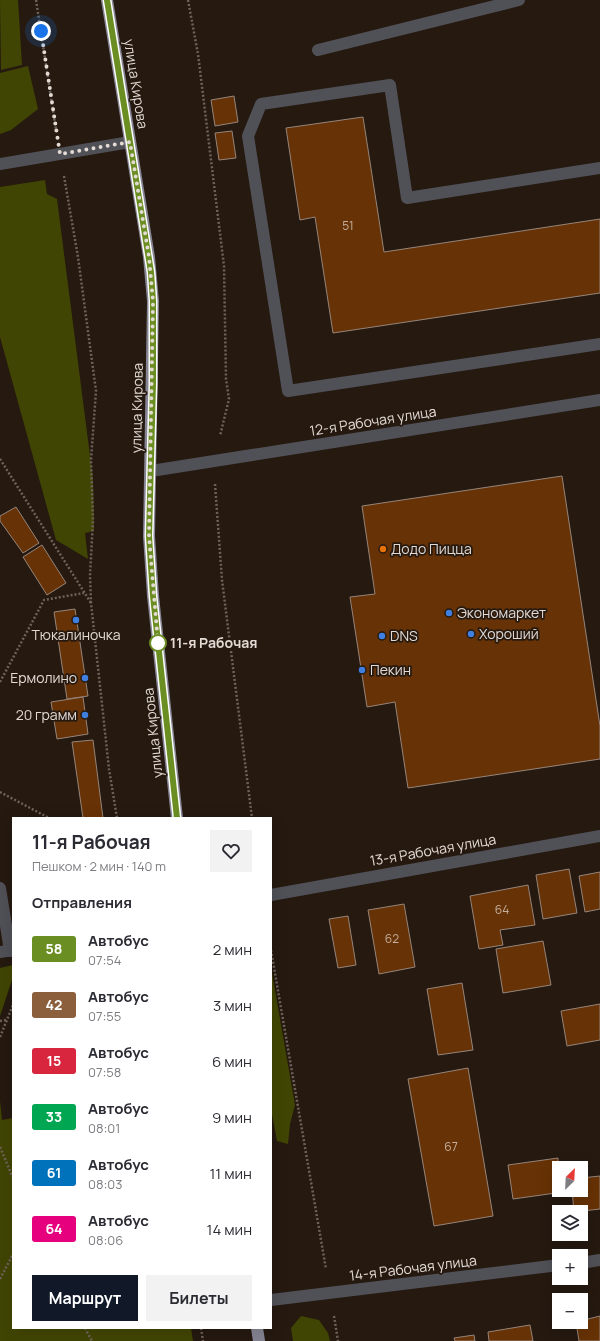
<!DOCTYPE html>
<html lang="ru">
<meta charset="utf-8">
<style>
body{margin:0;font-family:Manrope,sans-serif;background:#f2f2f3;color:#2b2b33;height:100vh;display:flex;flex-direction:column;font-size:15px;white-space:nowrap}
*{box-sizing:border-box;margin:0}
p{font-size:13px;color:#7c7c81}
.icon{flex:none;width:22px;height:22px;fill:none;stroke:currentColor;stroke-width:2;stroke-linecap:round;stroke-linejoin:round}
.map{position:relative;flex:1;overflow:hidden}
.side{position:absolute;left:12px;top:817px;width:260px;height:512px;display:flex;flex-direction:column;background:#fff;border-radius:0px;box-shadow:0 4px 16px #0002}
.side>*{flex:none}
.badge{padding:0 8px;border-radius:3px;font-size:14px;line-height:26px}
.needle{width:26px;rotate:24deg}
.controls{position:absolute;left:552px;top:1161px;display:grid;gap:8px}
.controls a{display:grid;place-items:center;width:36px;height:36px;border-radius:0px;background:#fff;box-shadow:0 4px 16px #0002;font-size:20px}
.you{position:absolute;width:20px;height:20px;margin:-10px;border:3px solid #fff;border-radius:50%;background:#1a73e8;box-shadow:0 0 0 6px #1a73e833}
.map>.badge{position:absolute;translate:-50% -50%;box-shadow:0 0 0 2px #fff}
h2{padding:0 20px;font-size:15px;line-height:36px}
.round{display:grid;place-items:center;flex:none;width:42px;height:42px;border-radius:0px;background:#f2f2f3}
.headline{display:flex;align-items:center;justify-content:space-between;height:68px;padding:0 20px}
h1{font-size:19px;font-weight:700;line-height:30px}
.primary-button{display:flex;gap:8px;margin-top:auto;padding:8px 20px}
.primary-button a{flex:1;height:46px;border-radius:0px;background:#111827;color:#fff;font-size:16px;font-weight:700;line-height:46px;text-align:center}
.primary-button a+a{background:#f2f2f3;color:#2b2b33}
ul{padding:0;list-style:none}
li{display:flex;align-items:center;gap:12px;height:56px;padding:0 20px}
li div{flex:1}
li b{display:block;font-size:15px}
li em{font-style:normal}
li .badge{min-width:44px;font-weight:700;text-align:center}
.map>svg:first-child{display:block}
.green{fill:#414503}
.building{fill:#673205;stroke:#96857b}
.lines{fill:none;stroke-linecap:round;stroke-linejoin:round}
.path{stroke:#6e635b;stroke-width:2.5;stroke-dasharray:2 2;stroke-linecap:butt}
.lane{stroke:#505057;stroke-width:12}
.street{stroke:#505057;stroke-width:12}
.primary{stroke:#858492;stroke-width:12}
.line-casing{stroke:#fff;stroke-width:9}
.line{stroke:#6b8e23;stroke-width:6}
.walk{stroke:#e3dad4;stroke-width:4;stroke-dasharray:0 7.2}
.food-dot{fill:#e8710a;stroke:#251910;stroke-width:1.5}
.shop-dot{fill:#3f7fe0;stroke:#251910;stroke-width:1.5}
.stop-dot{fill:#fff;stroke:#6b8e23;stroke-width:2}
.labels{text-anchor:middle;stroke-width:3.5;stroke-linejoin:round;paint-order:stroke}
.number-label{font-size:12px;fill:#c4b0a0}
.street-label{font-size:14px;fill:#e3dad4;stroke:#251910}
.poi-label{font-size:14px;fill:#e3dad4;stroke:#251910;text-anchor:start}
.stop-label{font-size:14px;font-weight:bold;fill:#e3dad4;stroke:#251910;text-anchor:start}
</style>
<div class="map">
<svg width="600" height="1341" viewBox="0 0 600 1341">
<rect width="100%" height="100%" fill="#251910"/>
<g class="green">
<path d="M0,0H18L22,65L1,70Z"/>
<path d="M28,66L38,109L11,130L0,134V73Z"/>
<path d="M45,180L47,194L57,199L93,479L94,531L85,533L88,559L56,540L0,337V187Z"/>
<path d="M13,965V977L0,1016V968Z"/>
<path d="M271,967L295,1105L290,1124L288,1144L277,1141L271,1109Z"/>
<path d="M0,1101L2,1120L13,1118V1328H191L193,1341H0Z"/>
<path d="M301,1316L319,1320L328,1333L330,1341H293L291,1328Z"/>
</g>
<g class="building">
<path d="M234,96L238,122L215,126L211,100Z"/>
<path d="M363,117L384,252L600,219V293L333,333L315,217L300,220L286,128Z"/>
<path d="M232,131L236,158L219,160L215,133Z"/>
<path d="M562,476L600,726V759L408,788L395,702L367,707L350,597L375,594L362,506Z"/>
<path d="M16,507L39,543L23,553L0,521V516Z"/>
<path d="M42,545L66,583L47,595L23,557Z"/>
<path d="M75,609L88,696L67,699L54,612Z"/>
<path d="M83,697L88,734L57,739L51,702Z"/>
<path d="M93,740L103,818H83L72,742Z"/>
<path d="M569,869L577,913L543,919L536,875Z"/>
<path d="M600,872V909L585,912L579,876Z"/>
<path d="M528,885L535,925L500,930L503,945L479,949L470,896Z"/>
<path d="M404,904L415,967L379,974L368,910Z"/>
<path d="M348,916L356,965L338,968L329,919Z"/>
<path d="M543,941L551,985L503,993L496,949Z"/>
<path d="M462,983L473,1050L438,1055L427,989Z"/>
<path d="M600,1004V1040L567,1046L561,1011Z"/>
<path d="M468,1068L493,1216L434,1226L408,1079Z"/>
<path d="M558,1158L559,1190L563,1192L513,1199L508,1165Z"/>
<path d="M600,1176V1209L574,1212L572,1190H581V1178Z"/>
<path d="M600,1316V1341H579L576,1322Z"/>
<path d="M530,1325L533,1341H489L488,1332Z"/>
<path d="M474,1335L475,1341H455L454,1338Z"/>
</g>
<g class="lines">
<g class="path">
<path d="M36,0L56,130"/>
<path d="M188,0L198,54L224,266L226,379L229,399L220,436"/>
<path d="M64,176L78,257L96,391L91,460L93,520L90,575L91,603L109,769L117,818"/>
<path d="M0,459L91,603"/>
<path d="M215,484L222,580L252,818"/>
<path d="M0,682L44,600L84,593"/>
<path d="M0,792L49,818"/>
<path d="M271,950L326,1269"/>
<path d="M0,1021L6,1020"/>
<path d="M0,1037L13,1005"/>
<path d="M0,1147L13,1178"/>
<path d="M0,1279L13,1254"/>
<path d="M334,1316L338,1341"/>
<path d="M85,1328L92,1341"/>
<path d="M201,1328L203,1341"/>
</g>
<g class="lane">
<path d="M318,50L519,0"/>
<path d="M0,164L130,142"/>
<path d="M600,168L407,198L390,85L261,104L248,136L288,391L600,344"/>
<path d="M0,888L10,951"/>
</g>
<g class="street">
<path d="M151,471L600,400"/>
<path d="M271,895L600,836"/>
<path d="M0,952L13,950"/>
<path d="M581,1263L600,1260"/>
<path d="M271,1300L559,1265"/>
</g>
<g class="primary">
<path d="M107,0L149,257L153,301L149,536L153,596L177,818"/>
<path d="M257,1328L259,1341"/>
</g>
</g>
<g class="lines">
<defs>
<path id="line" d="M107,0L151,272L153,301V384L149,536L153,596L177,818"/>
</defs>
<use href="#line" class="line-casing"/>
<use href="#line" class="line"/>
<path class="walk" d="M41,31L60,154L130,142L149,257L153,301L149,536L158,643"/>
</g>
<circle class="food-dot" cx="383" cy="549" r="4"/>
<g class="shop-dot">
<circle cx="449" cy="613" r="4"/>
<circle cx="76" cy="620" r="4"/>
<circle cx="471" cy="634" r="4"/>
<circle cx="382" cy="636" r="4"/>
<circle cx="362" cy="670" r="4"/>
<circle cx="85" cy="678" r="4"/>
<circle cx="85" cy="715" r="4"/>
</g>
<circle class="stop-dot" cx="158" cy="643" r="8"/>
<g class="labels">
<g class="number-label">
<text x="348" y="230">51</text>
<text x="502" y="914">64</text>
<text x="392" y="943">62</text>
<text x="451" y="1151">67</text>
</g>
<g class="street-label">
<text transform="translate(136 84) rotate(81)" y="5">улица Кирова</text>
<text transform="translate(137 408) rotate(-89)" y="5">улица Кирова</text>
<text transform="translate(373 421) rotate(-9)" y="5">12-я Рабочая улица</text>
<text transform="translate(153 733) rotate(-96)" y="5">улица Кирова</text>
<text transform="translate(433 850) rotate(-10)" y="5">13-я Рабочая улица</text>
<text transform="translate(413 1268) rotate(-7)" y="5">14-я Рабочая улица</text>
</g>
<g class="poi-label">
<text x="391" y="554">Додо Пицца</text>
<text x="457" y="618">Экономаркет</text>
<text x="479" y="639">Хороший</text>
<text x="76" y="640" text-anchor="middle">Тюкалиночка</text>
<text x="390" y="641">DNS</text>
<text x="370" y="675">Пекин</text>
<text x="77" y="683" text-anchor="end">Ермолино</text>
<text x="77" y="720" text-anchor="end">20 грамм</text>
</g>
<g class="stop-label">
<text x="170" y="648">11-я Рабочая</text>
</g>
</g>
</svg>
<div class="controls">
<a><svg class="needle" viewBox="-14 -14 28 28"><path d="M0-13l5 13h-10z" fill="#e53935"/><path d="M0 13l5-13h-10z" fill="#7c7c81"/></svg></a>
<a><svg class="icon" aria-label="layers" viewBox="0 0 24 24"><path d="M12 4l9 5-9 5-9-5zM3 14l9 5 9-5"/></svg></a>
<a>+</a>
<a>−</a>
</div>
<div class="you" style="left:41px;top:31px"></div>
<section class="side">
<div class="headline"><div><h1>11-я Рабочая</h1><p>Пешком · 2 мин · 140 m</p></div><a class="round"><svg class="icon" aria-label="heart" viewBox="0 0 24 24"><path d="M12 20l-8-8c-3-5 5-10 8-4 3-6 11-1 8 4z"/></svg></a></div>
<h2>Отправления</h2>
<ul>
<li><span class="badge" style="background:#6b8e23;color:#fff">58</span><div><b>Автобус</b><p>07:54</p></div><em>2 мин</em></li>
<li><span class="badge" style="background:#8b5e3c;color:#fff">42</span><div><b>Автобус</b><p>07:55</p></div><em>3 мин</em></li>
<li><span class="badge" style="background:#d7263d;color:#fff">15</span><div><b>Автобус</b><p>07:58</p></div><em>6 мин</em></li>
<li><span class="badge" style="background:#00a651;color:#fff">33</span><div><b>Автобус</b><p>08:01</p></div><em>9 мин</em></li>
<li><span class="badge" style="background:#0072bc;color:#fff">61</span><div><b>Автобус</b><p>08:03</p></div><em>11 мин</em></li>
<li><span class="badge" style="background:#e6007e;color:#fff">64</span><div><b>Автобус</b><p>08:06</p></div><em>14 мин</em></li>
</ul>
<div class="primary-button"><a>Маршрут</a><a>Билеты</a></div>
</section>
</div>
